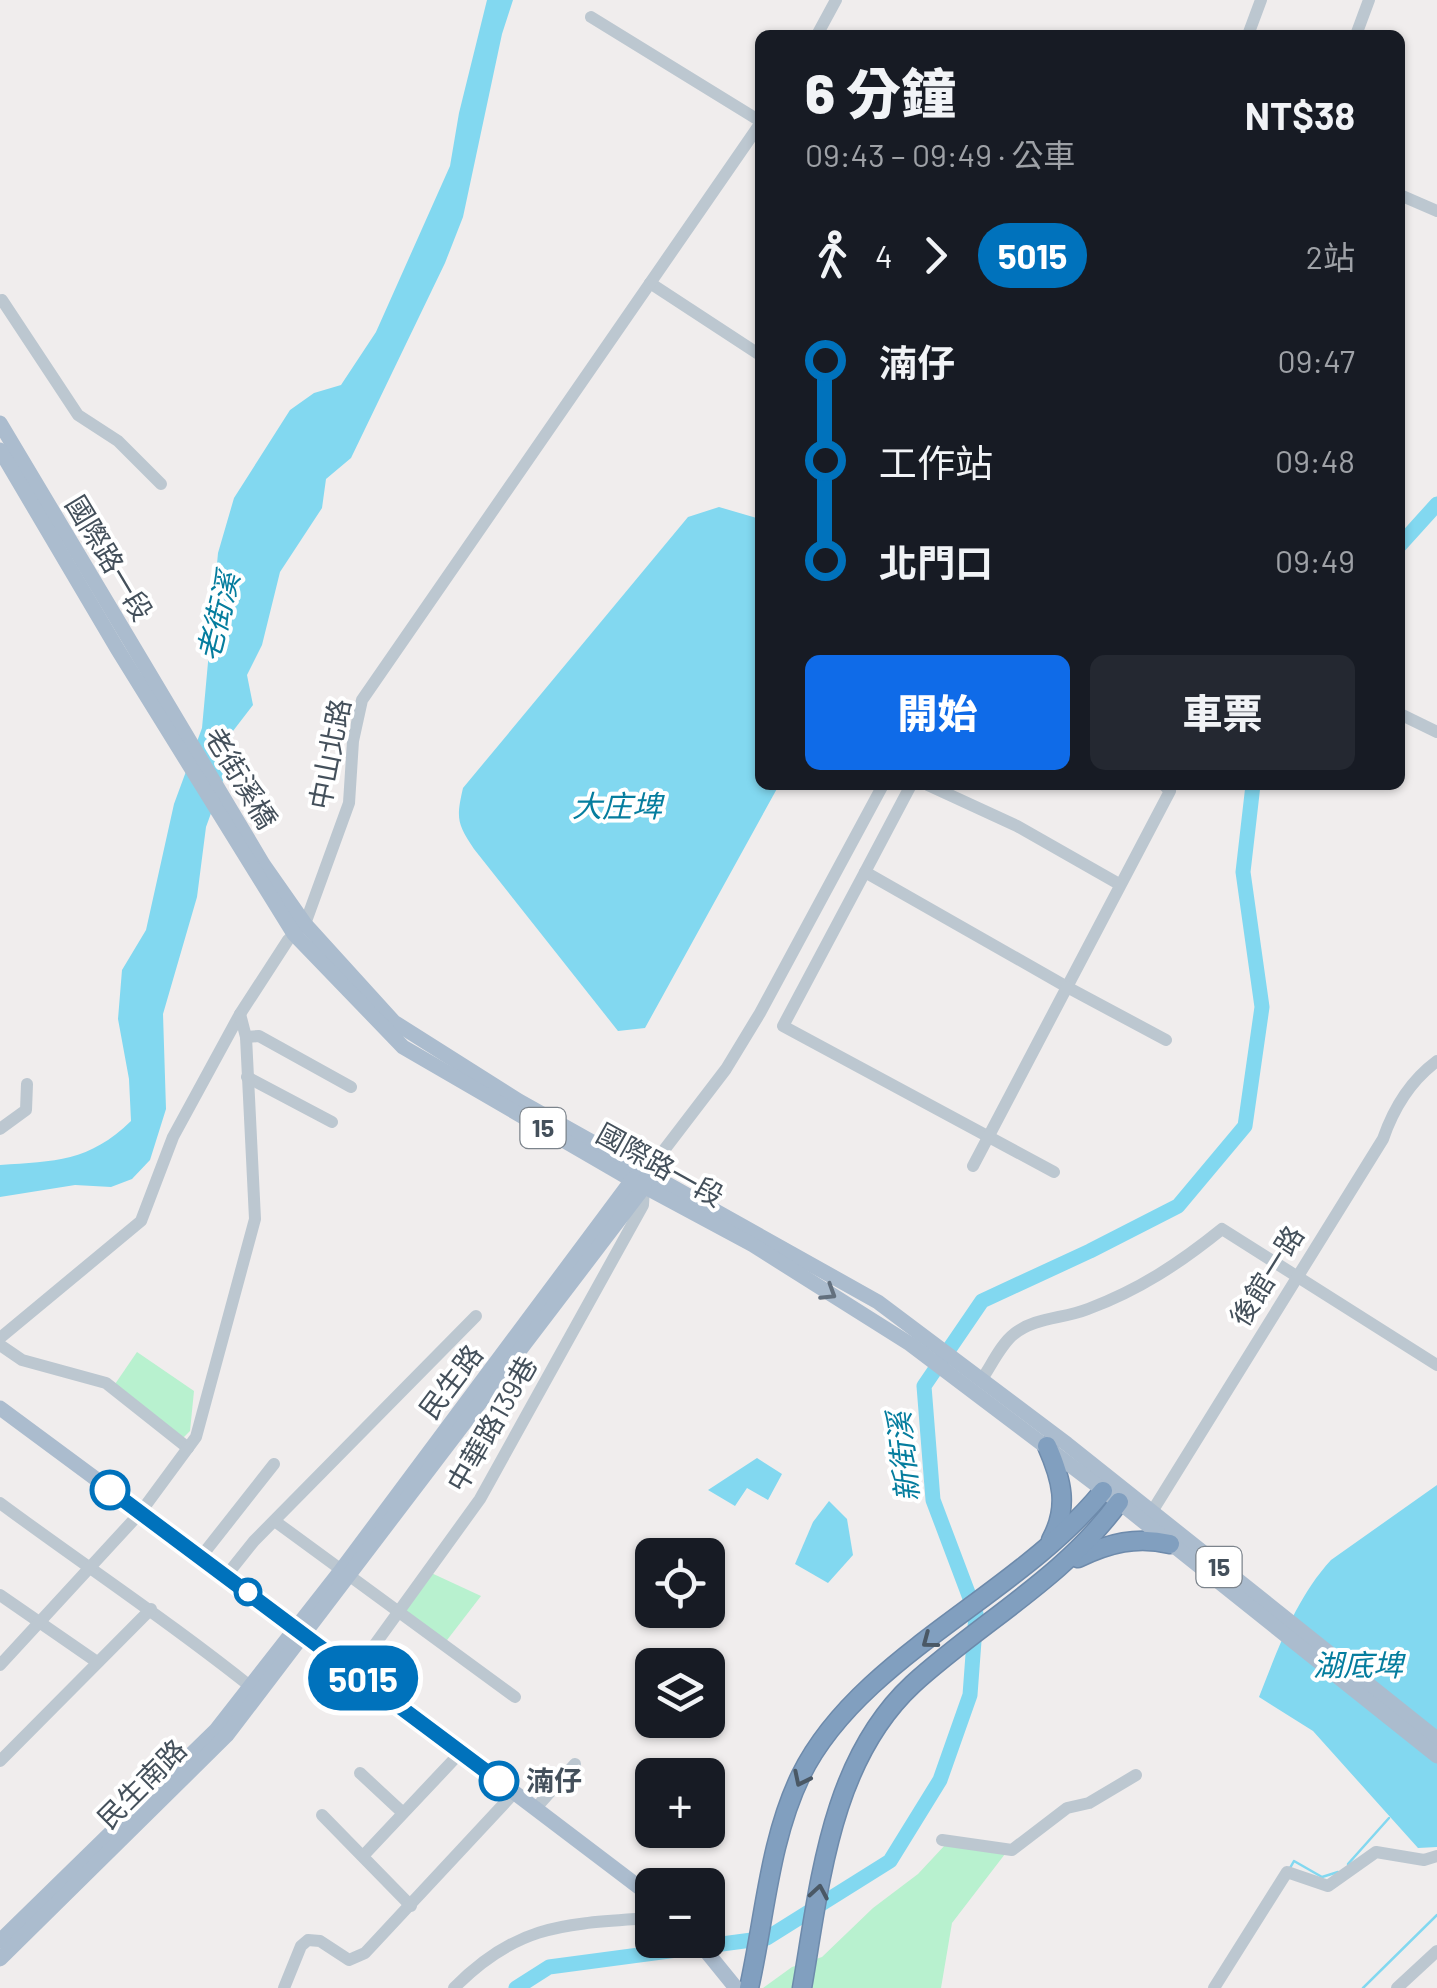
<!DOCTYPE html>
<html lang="zh-TW">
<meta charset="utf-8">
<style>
body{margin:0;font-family:Barlow,"Noto Sans TC",sans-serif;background:#242831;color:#f1f3f6;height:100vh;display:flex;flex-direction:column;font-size:38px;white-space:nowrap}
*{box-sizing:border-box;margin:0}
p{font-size:32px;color:#9ea1a6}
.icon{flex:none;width:55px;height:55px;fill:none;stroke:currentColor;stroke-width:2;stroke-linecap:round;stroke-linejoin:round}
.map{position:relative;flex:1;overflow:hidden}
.drawer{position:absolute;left:755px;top:30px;width:650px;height:760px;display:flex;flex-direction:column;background:#171b24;border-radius:15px;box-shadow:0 2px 8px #0004}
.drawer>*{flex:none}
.badge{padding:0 20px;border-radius:32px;font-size:35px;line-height:65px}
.tools{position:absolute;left:635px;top:1538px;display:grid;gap:20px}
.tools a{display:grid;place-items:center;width:90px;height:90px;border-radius:15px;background:#171b24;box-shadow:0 2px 8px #0004;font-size:50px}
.map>.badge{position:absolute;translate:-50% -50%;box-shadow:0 0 0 5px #fff}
.legs{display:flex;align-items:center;gap:15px;height:110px;padding:0 50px;font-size:32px}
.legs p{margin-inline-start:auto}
.head{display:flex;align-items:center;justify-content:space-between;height:170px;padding:0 50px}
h1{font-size:55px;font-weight:800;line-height:75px}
.cta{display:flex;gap:20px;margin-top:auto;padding:20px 50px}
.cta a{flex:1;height:115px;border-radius:15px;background:#0f6be8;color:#fff;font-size:40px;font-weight:800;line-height:115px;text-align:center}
.cta a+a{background:#242831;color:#f1f3f6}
ul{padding:0 50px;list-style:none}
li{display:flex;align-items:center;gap:35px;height:100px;font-size:38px}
li i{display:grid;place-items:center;width:15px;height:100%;margin:0 12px;background:currentColor}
li i::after{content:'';width:25px;height:25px;margin:-12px;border:8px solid;border-radius:50%;background:#171b24}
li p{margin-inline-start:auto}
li:first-child i{background:linear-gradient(#0000 50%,currentColor 0)}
li:last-child i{background:linear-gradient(currentColor 50%,#0000 0)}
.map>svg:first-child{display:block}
.green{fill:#b8f1cf}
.water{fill:#82d8f0}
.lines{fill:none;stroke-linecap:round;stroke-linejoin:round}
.stream{stroke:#82d8f0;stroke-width:2.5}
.river{stroke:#82d8f0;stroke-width:15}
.highway-casing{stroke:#6d8aab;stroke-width:21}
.minor{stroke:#bcc7d0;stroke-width:12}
.major{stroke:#abbcce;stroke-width:15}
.highway{stroke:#819fbf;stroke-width:18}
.oneway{stroke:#63707e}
.oneway2{stroke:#4a5865}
.line-1-casing{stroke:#fff;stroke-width:22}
.line-1{stroke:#0072bc;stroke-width:15}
.stop-1-dot{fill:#fff;stroke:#0072bc;stroke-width:5}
.labels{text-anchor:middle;stroke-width:8;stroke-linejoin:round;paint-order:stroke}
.shield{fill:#fff;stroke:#7c848c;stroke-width:2.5}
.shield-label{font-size:25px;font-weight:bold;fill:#44505b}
.street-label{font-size:28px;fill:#44505b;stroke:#fff}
.stop-label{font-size:28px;font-weight:bold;fill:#44505b;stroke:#fff;text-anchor:start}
.water-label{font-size:30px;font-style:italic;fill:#057d9e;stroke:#fff}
</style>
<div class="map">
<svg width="1437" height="1988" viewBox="0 0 1437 1988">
<rect width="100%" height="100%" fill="#f0eded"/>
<g class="green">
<path d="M137,1352L194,1391L190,1431L183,1438L113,1387Z"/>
<path d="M427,1571L481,1596L444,1644L399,1610Z"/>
<path d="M946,1844L1005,1854L952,1923L941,1988H763L792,1967L822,1957L873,1908L918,1874Z"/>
</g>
<g class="water">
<path d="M487,0H513L502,34L463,217L445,263L351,458L326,479L322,508L280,572L262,645L247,675L253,705L233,731L230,761L206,827L197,897L163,1014L166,1109L150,1160L132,1179L111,1187L75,1185L0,1197V1165C55,1161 89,1162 131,1121L129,1079L118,1019L122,970L146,930L174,804L202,728L218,553L234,498L290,410L314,393L341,385L376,332L450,166L459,113Z"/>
<path d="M719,507L760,519V785H779L645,1028L618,1031L474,849C457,824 456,818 463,788L688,517Z"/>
<path d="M757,1458L782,1474L768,1500L747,1488L735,1506L708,1490Z"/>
<path d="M1437,1485V1847L1418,1848L1313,1731L1259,1697C1278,1649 1296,1598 1331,1560Z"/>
<path d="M829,1501L847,1519L853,1555L828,1583L795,1564L813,1522Z"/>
</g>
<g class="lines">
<g class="stream">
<path d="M1348,1864L1389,1818"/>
<path d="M1290,1868L1294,1861L1322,1877L1338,1872"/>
<path d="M1363,1988L1437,1915"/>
</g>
<g class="river">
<path d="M1400,545L1437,504"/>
<path d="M516,1988L549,1967L767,1938L890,1861L940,1780L970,1695L976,1614L933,1500L924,1386L982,1301L1090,1251L1178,1206L1245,1126L1262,1007L1243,872L1253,785"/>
</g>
<defs>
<g id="highway">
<path d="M1047,1446C1062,1480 1069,1507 1051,1540"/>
<path d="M1078,1558C1109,1543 1137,1536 1170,1544"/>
<path d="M749,1988C765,1917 769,1841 801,1775C859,1657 1019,1595 1103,1491"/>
<path d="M802,1988C820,1884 830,1761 913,1684C981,1622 1064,1578 1119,1502"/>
</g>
</defs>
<use href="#highway" class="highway-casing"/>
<g class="minor">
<path d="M591,17L760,121"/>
<path d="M817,35L836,0"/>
<path d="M1248,35L1261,0"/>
<path d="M1356,35L1369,0"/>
<path d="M1400,195L1437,211"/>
<path d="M650,283L760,355"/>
<path d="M2,300L78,415L118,441L161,484"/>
<path d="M1400,714L1437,732"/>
<path d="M911,785L865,872L1067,987L1170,791L1164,785"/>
<path d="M928,785L1017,826L1119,884"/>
<path d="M865,872L783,1026L1054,1172"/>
<path d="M246,1037L259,1036L351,1087"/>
<path d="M247,1077L332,1122"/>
<path d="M0,1129L26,1110L27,1084"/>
<path d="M973,1166L1067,987L1166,1040"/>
<path d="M648,1171L726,1069L760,1013L883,785"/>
<path d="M0,1338L141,1221L173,1137L240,1014L288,940L305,924L349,803L353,741L362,700L760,124"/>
<path d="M0,1345L22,1360L106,1383L188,1448"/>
<path d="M982,1379C991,1366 1001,1344 1014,1334C1035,1317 1063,1319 1088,1309C1139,1290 1180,1263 1222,1229L1437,1365"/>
<path d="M0,1503C85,1566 173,1624 256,1691"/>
<path d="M1148,1518L1383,1139C1394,1107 1410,1081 1437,1061"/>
<path d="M276,1522L515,1697"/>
<path d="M200,1558L274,1464"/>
<path d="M226,1576L254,1541L476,1316"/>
<path d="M0,1595L97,1662"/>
<path d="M0,1665L140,1513L196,1437L255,1219L246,1037L240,1014"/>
<path d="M355,1672L480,1499L643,1205L644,1187"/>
<path d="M0,1761L151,1609"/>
<path d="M360,1773L403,1813"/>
<path d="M535,1809L575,1764"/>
<path d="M322,1815L411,1906"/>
<path d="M942,1840L1012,1850L1067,1808L1089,1803L1136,1775"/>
<path d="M363,1856L460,1753"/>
<path d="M284,1988L301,1946L308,1940L320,1941L349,1960L365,1953L515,1792"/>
<path d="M454,1988C518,1923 566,1924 652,1918"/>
<path d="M1214,1988L1287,1872L1328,1886L1376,1852L1424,1860L1437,1856"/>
<path d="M1397,1988L1437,1951"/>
</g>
<g class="major">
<path d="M0,423L263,864L305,924L394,1022L519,1101L878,1302L1067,1444L1437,1739"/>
<path d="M0,450L118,650L294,934L403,1047L632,1180L753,1245L910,1344L1119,1502L1437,1756"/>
<path d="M0,1408L296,1627L652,1897"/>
<path d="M697,1940L736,1988"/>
<path d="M0,1941L216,1730L342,1569L632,1180L640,1176"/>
<path d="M0,1959L227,1735L644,1187L645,1180"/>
</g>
<use href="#highway" class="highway"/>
</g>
<defs><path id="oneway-chevron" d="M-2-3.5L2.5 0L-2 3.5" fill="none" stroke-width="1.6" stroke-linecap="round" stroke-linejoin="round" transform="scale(2.5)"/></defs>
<use class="oneway" href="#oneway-chevron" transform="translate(829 1293) rotate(32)"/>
<g class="oneway2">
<use href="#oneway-chevron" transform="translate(929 1641) rotate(143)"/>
<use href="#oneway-chevron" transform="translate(801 1779) rotate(116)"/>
<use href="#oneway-chevron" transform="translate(819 1892) rotate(-80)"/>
</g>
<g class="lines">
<defs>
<path id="line-1" d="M110,1490L499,1781"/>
</defs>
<use href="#line-1" class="line-1-casing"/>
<use href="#line-1" class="line-1"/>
</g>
<g class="stop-1-dot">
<circle cx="110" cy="1490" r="18"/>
<circle cx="248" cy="1592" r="12"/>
<circle cx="499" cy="1781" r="18"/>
</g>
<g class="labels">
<g class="shield">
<rect x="520.5" y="1108" width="45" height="40" rx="8"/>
<rect x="1196.5" y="1547" width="45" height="40" rx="8"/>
</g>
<g class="shield-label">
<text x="543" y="1137">15</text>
<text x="1219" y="1576">15</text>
</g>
<g class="street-label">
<text transform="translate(109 558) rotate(59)" y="10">國際路一段</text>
<text transform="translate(330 754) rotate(-79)" y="10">中山北路</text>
<text transform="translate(241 778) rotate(59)" y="10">老街溪橋</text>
<text transform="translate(660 1165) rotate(29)" y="10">國際路一段</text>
<text transform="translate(1267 1276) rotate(-58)" y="10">後館一路</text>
<text transform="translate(451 1382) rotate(-53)" y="10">民生路</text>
<text transform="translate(492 1424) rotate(-60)" y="10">中華路139巷</text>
<text transform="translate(142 1784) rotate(-45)" y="10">民生南路</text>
</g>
<g class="stop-label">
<text x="526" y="1791">湳仔</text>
</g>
<g class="water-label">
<text transform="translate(219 617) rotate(-76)" y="10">老街溪</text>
<text x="617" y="817">大庄埤</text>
<text transform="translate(904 1457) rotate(-96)" y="10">新街溪</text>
<text x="1358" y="1676">湖底埤</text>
</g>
</g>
</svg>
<div class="tools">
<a><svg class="icon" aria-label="locate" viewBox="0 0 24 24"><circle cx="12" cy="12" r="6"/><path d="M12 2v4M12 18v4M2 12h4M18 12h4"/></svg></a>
<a><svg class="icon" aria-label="layers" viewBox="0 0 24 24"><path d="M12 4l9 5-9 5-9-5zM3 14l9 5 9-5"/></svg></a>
<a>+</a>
<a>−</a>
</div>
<b class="badge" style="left:363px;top:1678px;background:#0072bc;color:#fff">5015</b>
<section class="drawer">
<div class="head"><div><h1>6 分鐘</h1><p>09:43 – 09:49 · 公車</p></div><b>NT$38</b></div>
<div class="legs"><svg class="icon" aria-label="walk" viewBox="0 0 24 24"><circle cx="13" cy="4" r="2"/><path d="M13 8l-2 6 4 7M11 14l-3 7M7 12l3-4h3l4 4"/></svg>4<svg class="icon" aria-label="forward" viewBox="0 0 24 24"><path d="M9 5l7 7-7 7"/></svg><b class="badge" style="background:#0072bc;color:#fff">5015</b><p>2站</p></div>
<ul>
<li><i style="color:#0072bc"></i><b>湳仔</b><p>09:47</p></li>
<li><i style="color:#0072bc"></i><span>工作站</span><p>09:48</p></li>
<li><i style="color:#0072bc"></i><b>北門口</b><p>09:49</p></li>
</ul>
<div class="cta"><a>開始</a><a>車票</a></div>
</section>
</div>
